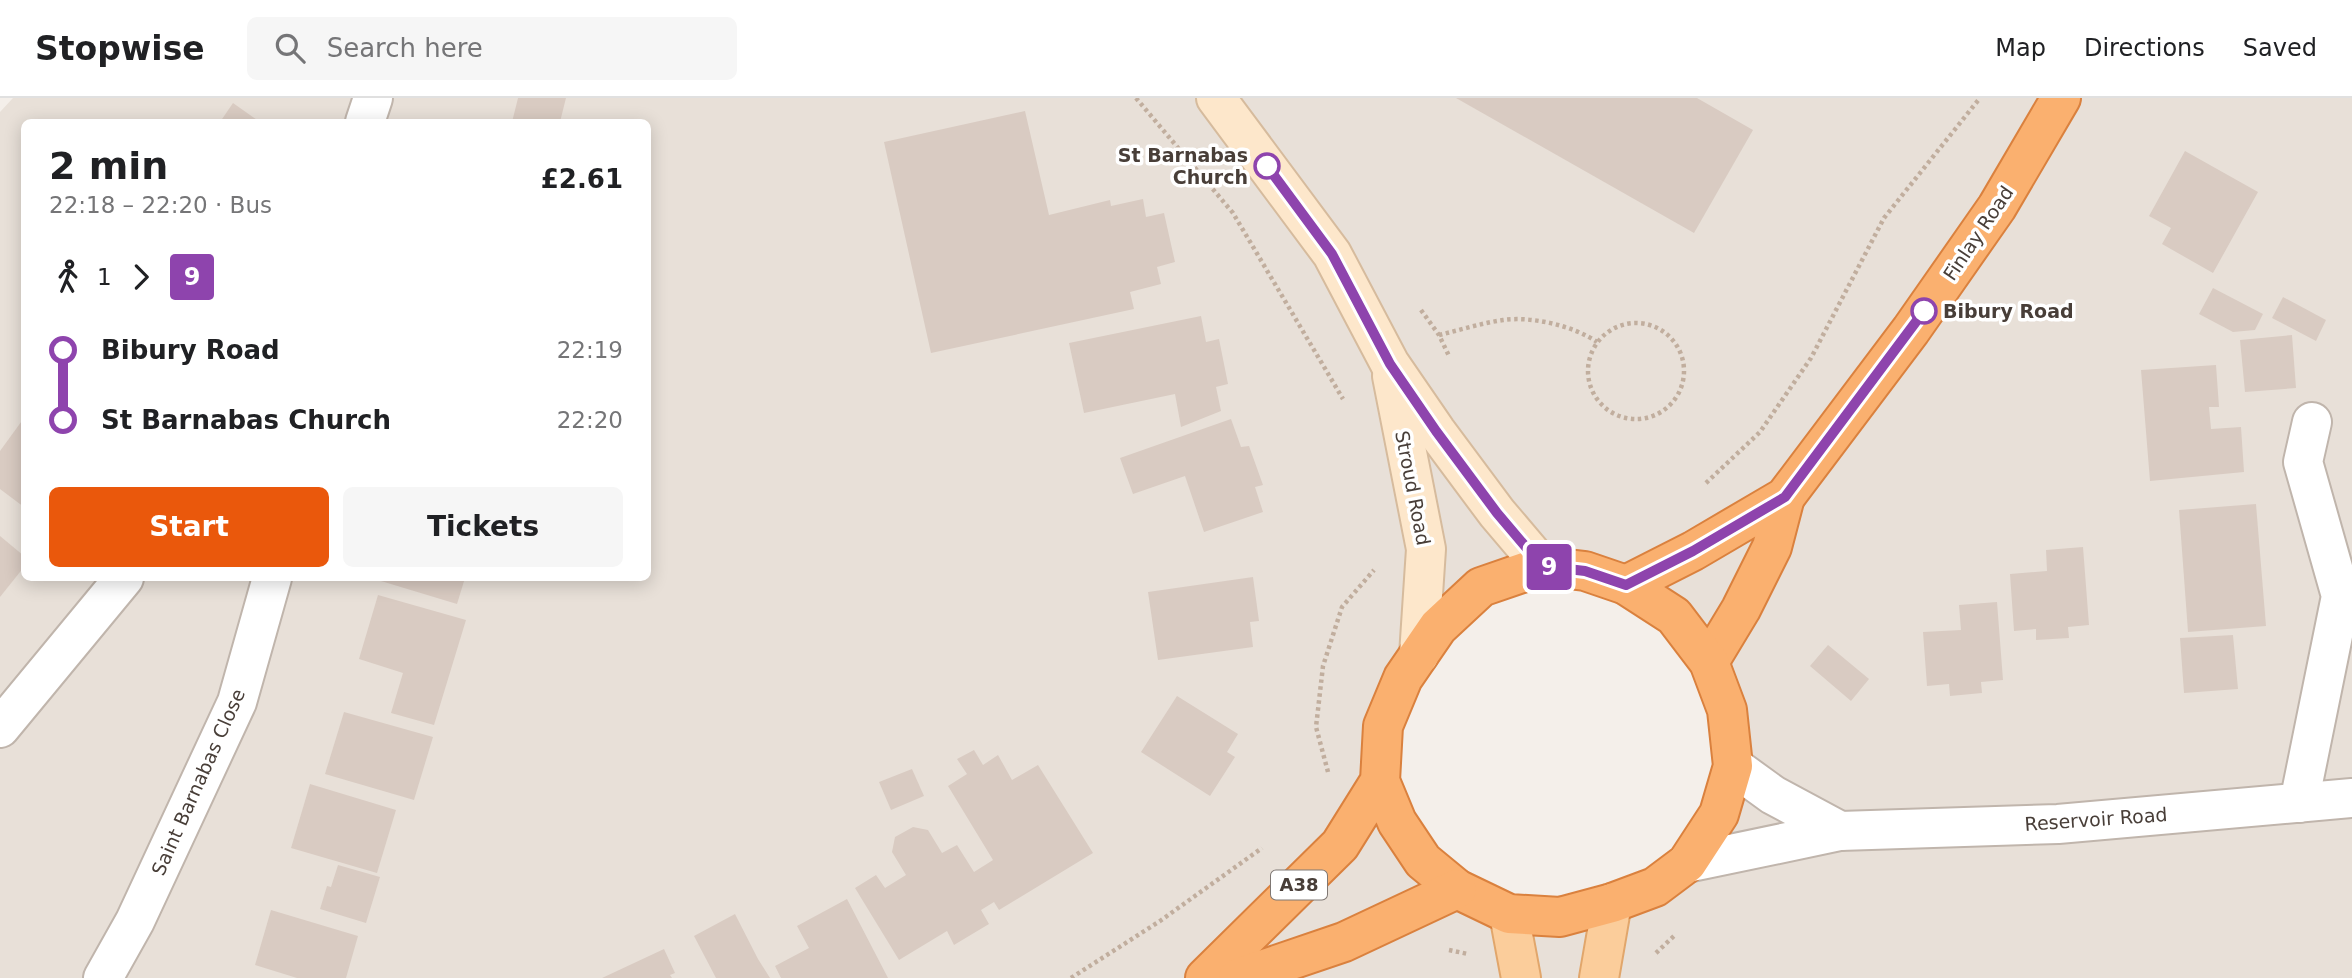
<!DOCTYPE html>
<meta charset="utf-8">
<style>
body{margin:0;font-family:"DejaVu Sans",sans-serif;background:#f6f6f6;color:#202124;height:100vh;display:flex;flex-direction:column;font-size:26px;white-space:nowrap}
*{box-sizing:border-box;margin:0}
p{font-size:23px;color:#757577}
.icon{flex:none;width:38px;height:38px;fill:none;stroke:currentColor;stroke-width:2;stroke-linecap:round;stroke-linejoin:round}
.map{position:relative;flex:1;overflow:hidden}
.sheet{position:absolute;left:21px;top:21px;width:630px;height:462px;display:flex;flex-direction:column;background:#fff;border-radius:10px;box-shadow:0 4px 18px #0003}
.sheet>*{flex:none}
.badge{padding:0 14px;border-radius:5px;font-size:24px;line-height:46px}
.map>.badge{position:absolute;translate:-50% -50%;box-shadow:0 0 0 4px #fff}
.legs{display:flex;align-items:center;gap:10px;height:77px;padding:0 28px;font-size:23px}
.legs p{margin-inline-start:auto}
.overview{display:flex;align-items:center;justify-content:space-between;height:119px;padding:0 28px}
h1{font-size:38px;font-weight:800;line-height:52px}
.cta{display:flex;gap:14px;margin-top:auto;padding:14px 28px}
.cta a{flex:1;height:80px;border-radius:10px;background:#ea580c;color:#fff;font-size:28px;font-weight:800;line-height:80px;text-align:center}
.cta a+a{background:#f6f6f6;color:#202124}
ul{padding:0 28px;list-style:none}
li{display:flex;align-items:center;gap:24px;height:70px;font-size:26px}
li i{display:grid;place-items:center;width:10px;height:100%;margin:0 9px;background:currentColor}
li i::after{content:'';width:18px;height:18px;margin:-9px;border:5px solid;border-radius:50%;background:#fff}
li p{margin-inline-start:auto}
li:first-child i{background:linear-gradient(#0000 50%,currentColor 0)}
li:last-child i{background:linear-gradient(currentColor 50%,#0000 0)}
header{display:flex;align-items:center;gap:42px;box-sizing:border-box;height:98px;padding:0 35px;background:#fff;border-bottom:2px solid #e0e0e0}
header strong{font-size:33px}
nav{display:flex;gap:38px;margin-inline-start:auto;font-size:24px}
.search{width:490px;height:63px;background:#f6f6f6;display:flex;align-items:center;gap:18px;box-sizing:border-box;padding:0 24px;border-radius:10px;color:#757577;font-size:26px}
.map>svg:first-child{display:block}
.residential{fill:#e8e0d8;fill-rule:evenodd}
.building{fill:#d9cbc2}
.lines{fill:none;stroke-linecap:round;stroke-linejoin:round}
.street-casing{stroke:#c0b5ac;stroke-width:42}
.secondary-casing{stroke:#d6bb9d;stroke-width:42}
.primary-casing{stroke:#e1a66b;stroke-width:42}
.highway-casing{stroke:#da813e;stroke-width:42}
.path{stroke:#c1ae9e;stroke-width:4.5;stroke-dasharray:3.5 3.5;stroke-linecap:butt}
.street{stroke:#fff;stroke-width:38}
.secondary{stroke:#fde7cb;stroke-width:38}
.primary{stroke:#fbcd9b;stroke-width:38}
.highway{stroke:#fab06f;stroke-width:38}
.line-1-casing{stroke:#fff;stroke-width:16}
.line-1{stroke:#8e44ad;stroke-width:10}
.stop-1-dot{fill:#fff;stroke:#8e44ad;stroke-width:3.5}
.labels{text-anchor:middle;stroke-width:7;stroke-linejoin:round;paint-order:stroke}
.shield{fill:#fff;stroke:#7f7874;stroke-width:2}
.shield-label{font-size:18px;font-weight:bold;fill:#483e38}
.stop-label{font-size:19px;font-weight:bold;fill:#483e38;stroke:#fff;text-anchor:end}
.street-label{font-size:19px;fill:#483e38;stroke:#fff}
</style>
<header>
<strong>Stopwise</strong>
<div class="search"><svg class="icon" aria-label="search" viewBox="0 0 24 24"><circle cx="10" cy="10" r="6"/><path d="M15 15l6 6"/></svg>Search here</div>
<nav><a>Map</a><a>Directions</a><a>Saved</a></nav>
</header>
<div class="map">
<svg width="2352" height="880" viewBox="0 0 2352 880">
<rect width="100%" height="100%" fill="#f4efea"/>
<path class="residential" d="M13,0H2352V880H0V14ZM24,24H648V480H24ZM1585,473L1674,518L1733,668L1655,789L1509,816L1397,724L1403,580L1481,489Z"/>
<g class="building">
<path d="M518,0H566L560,24H512Z"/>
<path d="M1456,0H1697L1753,32L1694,135Z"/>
<path d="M233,5L260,24H220Z"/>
<path d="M1025,13L1049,117L1110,102L1111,108L1143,101L1146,119L1164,115L1175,164L1157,169L1161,186L1130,194L1134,211L931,255L884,44Z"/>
<path d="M2185,53L2258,94L2213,175L2162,146L2171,130L2149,118Z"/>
<path d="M2213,190L2263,216L2255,232L2233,234L2199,216Z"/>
<path d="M2283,199L2326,222L2316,243L2272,220Z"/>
<path d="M1201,218L1206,244L1219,241L1228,286L1216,289L1221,313L1181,329L1175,296L1084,315L1069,245Z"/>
<path d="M2292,237L2296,290L2245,294L2240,242Z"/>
<path d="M2216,267L2219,309H2209L2211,331L2241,329L2244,374L2150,383L2141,272Z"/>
<path d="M24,320V409L0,391V353Z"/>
<path d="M1231,321L1241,349L1249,348L1263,387L1255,389L1263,414L1204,434L1185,378L1133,396L1120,360Z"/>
<path d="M2256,406L2266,528L2188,534L2179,412Z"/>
<path d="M0,438L24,458V469L0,499Z"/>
<path d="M2083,449L2089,527L2068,529L2069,540L2036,542V531L2014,533L2010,476L2047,473L2046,452Z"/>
<path d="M1253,479L1259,523L1250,524L1253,549L1158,562L1148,494Z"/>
<path d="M371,480H465L457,506Z"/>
<path d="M378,497L466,522L434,627L391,615L403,575L359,561Z"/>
<path d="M1997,504L2003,582L1981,584L1982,595L1950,598L1949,586L1927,588L1923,534L1961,532L1959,507Z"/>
<path d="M2233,537L2238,591L2184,595L2180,540Z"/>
<path d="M1828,547L1869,581L1851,603L1810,568Z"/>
<path d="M1177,598L1238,636L1227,654L1235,659L1210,698L1141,654Z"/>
<path d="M344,614L433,639L414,702L325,676Z"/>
<path d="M974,652L983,667L998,657L1012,682L1038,667L1093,755L999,812L994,804L981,812L989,826L954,847L947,833L899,862L855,790L876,777L885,790L906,777L892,754L895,739L913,729L928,732L942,755L957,747L974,774L993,762L948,688L967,676L957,661Z"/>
<path d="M912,671L924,698L891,712L879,684Z"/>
<path d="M310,686L396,712L377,775L291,750Z"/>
<path d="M338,767L380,779L366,825L320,811L327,788L331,789Z"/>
<path d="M847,801L888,880H781L775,868L809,850L797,828Z"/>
<path d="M271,812L358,838L346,880H297L255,867Z"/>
<path d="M735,816L758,861L770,880H716L694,838Z"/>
<path d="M664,851L675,875L670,877L672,880H602Z"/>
</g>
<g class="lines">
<defs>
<g id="street">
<path d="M365,24L373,0"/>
<path d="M0,630L124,480"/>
<path d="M1733,668L1773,697L1840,733"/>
<path d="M2299,705L2341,498L2303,364L2312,324"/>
<path d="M1687,765L1840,733L2058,726L2352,700"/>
<path d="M103,880L135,823L237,604L272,480"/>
</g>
<g id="secondary">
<path d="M1216,0L1332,156L1390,266L1436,333L1497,415L1542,468"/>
<path d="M1392,278L1426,451L1419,557"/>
</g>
<g id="primary">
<path d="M1509,816L1521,880"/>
<path d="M1599,880L1612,805"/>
</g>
<g id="highway">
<path d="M1626,487L1693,453L1785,399L1911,232L1997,109L2061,0"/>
<path d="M1709,564L1741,511L1772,449L1785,399"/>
<path d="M1205,880L1340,747L1380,683L1383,628L1403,580L1438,529L1481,489L1542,468L1585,473L1626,487L1674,518L1709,564L1727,612L1733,668L1719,716L1687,765L1655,789L1612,805L1560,819L1509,816L1457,791L1423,763L1397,724L1380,683"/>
<path d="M1238,880L1344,844L1457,791"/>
</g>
</defs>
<use href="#street" class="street-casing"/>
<use href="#secondary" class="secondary-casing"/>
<use href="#primary" class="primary-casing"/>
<use href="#highway" class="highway-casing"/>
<g class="path">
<path d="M1136,0L1233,115L1343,301"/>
<path d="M1421,212L1439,237L1449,258"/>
<circle cx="1636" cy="273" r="48"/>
<path d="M1439,237C1460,232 1482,225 1503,222C1532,218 1574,228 1597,244"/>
<path d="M1706,385L1760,334L1811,260L1884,120L1980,0"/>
<path d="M1328,674L1316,629L1323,568L1342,509L1374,472"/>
<path d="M1449,852L1468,856"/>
<path d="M1656,855L1675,837"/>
<path d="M1071,880L1160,823L1262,750"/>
</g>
<use href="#street" class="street"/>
<use href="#secondary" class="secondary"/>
<use href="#primary" class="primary"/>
<use href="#highway" class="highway"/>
</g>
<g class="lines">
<defs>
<path id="line-1" d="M1267,68L1332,156L1390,266L1436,333L1497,415L1542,468L1585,473L1626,487L1693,453L1785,399L1924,213"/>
</defs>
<use href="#line-1" class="line-1-casing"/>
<use href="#line-1" class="line-1"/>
</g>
<g class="stop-1-dot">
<circle cx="1267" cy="68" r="12"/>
<circle cx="1924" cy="213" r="12"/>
</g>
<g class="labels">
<rect class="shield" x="1271" y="772.5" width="56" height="29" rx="5"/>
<g class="shield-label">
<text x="1299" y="793">A38</text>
</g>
<g class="stop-label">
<text x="1248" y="64">St Barnabas<tspan x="1248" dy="22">Church</tspan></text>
<text x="1943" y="220" text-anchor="start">Bibury Road</text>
</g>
<g class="street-label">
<text transform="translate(1978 135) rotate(-56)" y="7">Finlay Road</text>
<text transform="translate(1413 390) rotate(79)" y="7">Stroud Road</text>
<text transform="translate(198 684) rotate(-66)" y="7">Saint Barnabas Close</text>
<text transform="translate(2096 721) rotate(-4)" y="7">Reservoir Road</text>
</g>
</g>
</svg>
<b class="badge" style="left:1549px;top:469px;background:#8e44ad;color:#fff">9</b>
<section class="sheet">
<div class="overview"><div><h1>2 min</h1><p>22:18 – 22:20 · Bus</p></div><b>£2.61</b></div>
<div class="legs"><svg class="icon" aria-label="walk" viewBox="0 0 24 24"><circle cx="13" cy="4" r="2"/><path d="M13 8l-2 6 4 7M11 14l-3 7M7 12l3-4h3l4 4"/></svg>1<svg class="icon" aria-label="forward" viewBox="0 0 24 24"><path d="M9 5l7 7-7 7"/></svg><b class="badge" style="background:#8e44ad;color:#fff">9</b></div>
<ul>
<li><i style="color:#8e44ad"></i><b>Bibury Road</b><p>22:19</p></li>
<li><i style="color:#8e44ad"></i><b>St Barnabas Church</b><p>22:20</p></li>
</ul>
<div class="cta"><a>Start</a><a>Tickets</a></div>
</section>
</div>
